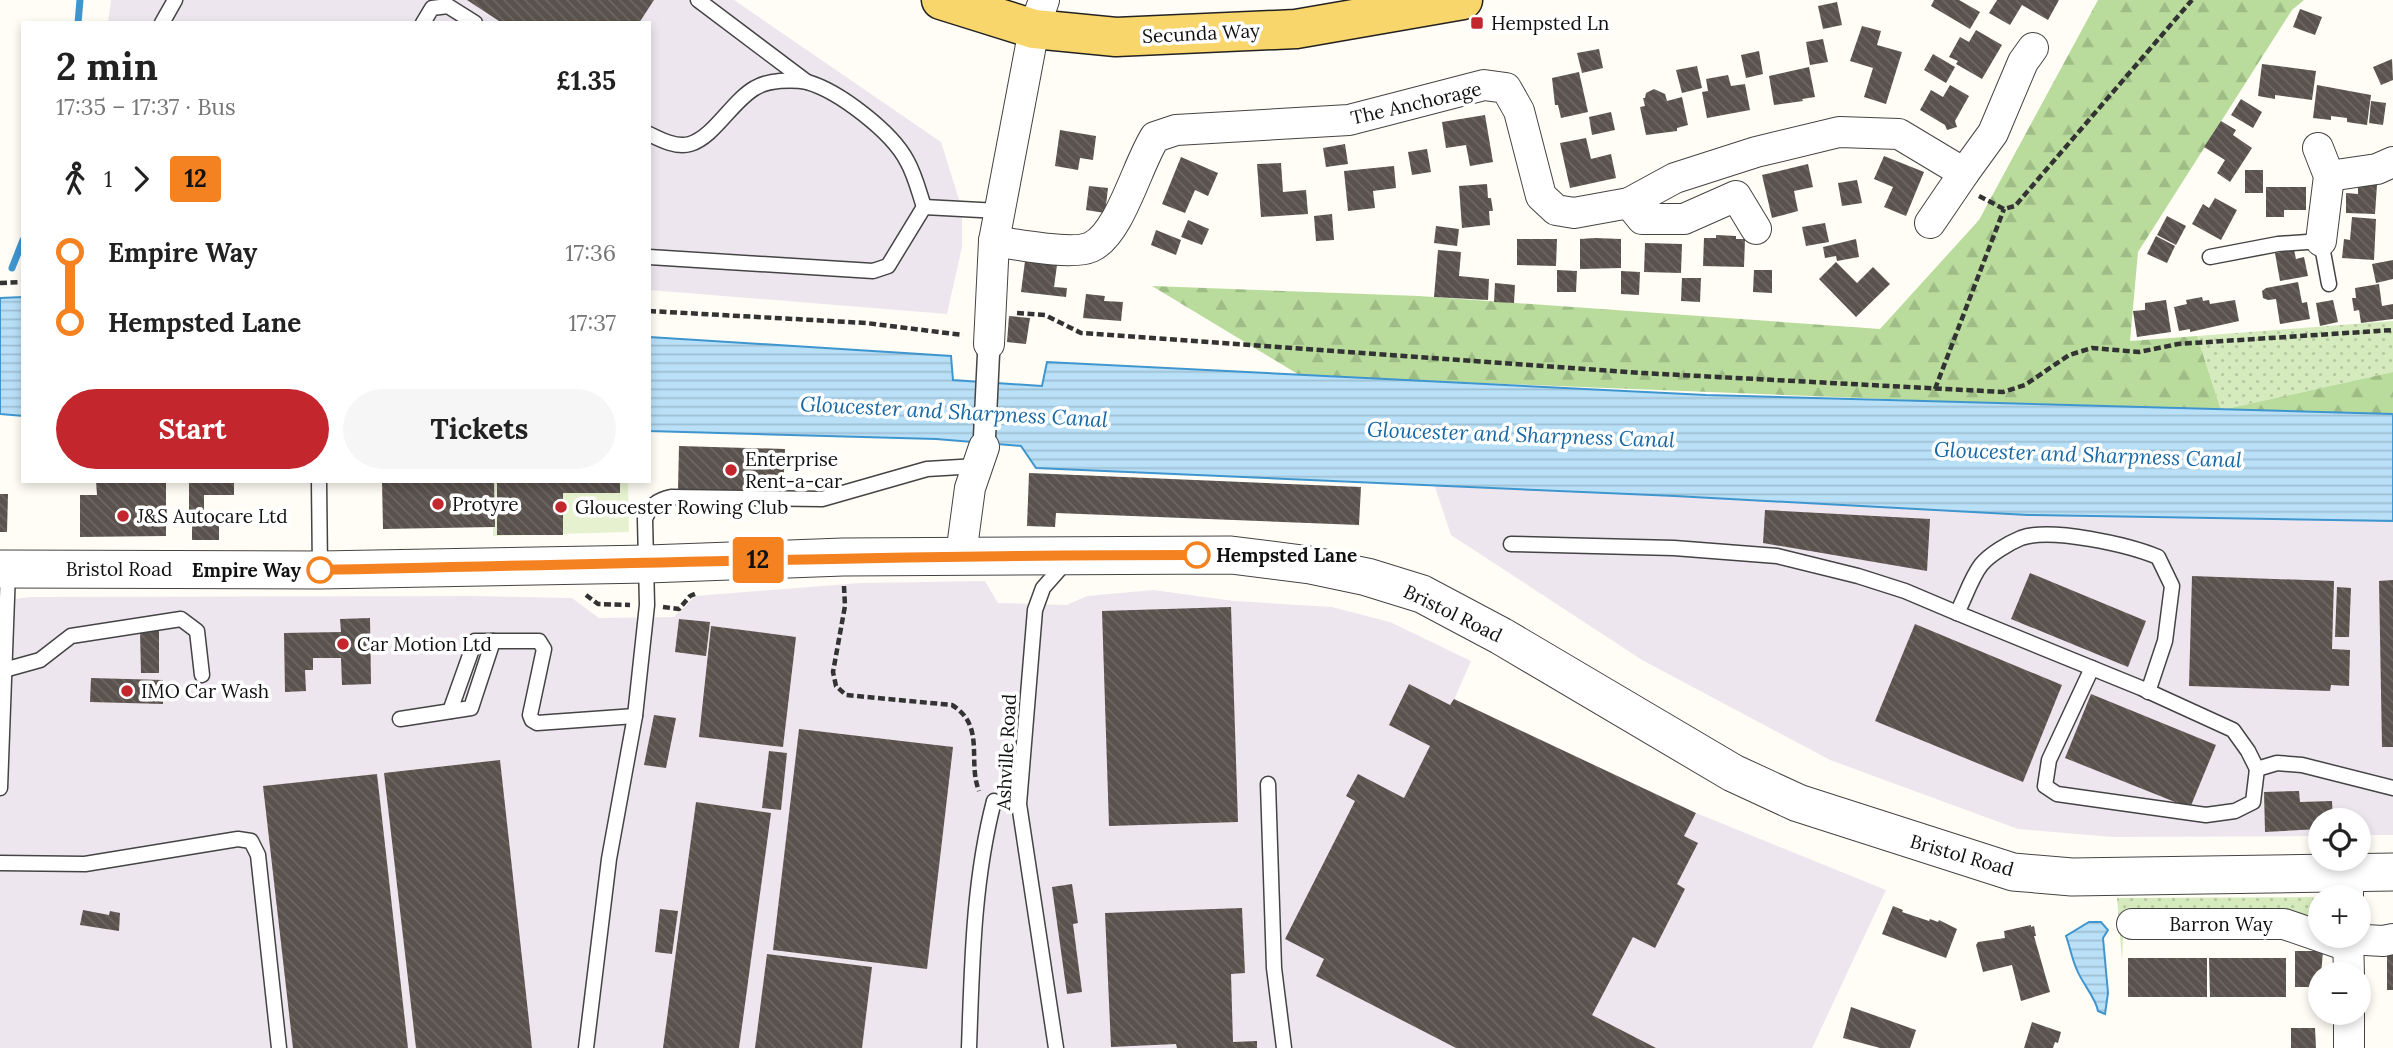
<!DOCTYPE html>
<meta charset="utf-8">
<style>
body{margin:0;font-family:Lora,serif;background:#f6f6f6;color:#222;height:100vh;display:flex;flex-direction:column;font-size:26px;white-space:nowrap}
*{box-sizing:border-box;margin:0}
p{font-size:23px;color:#767676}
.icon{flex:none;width:38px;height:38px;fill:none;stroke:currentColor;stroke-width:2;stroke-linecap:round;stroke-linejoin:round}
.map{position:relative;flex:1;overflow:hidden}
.drawer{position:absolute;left:21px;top:21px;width:630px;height:462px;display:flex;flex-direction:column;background:#fff;border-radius:0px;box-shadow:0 4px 10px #0003}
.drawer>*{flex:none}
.badge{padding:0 14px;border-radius:5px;font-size:24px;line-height:46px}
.fabs{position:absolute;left:2308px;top:808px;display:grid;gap:14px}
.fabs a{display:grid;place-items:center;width:63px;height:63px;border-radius:50%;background:#fff;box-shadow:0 4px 10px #0003;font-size:35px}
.map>.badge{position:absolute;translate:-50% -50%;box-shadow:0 0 0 4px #fff}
.legs{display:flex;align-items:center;gap:10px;height:77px;padding:0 35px;font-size:23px}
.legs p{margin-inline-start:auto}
.head{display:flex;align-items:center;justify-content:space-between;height:119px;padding:0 35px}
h1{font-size:38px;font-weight:800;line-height:52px}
.button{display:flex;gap:14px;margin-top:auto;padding:14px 35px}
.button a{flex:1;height:80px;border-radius:42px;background:#c4262e;color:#fff;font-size:28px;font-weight:800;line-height:80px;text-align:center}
.button a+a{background:#f6f6f6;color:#222}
ul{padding:0 35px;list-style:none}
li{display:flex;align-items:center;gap:24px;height:70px;font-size:26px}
li i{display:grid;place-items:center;width:10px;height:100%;margin:0 9px;background:currentColor}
li i::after{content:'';width:18px;height:18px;margin:-9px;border:5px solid;border-radius:50%;background:#fff}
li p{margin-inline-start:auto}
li:first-child i{background:linear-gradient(#0000 50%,currentColor 0)}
li:last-child i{background:linear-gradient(currentColor 50%,#0000 0)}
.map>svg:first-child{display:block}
.industrial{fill:#eee6ef}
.grass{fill:url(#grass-dots)}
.forest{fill:url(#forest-firs)}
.pitch{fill:#e6f2cf}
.water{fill:url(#water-rules);stroke:#3f96cf;stroke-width:2}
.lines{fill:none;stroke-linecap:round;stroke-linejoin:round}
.stream{stroke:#3f96cf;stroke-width:7}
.building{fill:url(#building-back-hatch)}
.service-casing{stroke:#444;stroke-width:17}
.pedestrian-casing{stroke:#444;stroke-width:24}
.minor-casing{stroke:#444;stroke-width:32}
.tertiary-casing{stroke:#444;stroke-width:39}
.primary-casing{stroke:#222;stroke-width:41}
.path{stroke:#333;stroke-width:4.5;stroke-dasharray:7 3.5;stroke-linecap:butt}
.service{stroke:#fff;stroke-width:14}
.pedestrian{stroke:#fff;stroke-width:21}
.minor{stroke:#fff;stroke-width:30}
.tertiary{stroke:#fff;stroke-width:37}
.primary{stroke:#f9d66b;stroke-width:38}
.line-1-casing{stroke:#fff;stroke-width:16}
.line-1{stroke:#f58220;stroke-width:10}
.poi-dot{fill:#c4262e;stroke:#fff;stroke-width:2.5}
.stop-1-dot{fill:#fff;stroke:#f58220;stroke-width:3.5}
.labels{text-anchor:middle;stroke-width:7;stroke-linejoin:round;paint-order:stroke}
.poi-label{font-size:19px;fill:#111;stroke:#fff;text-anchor:start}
.street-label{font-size:19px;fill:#111;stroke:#fff}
.stop-label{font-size:19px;font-weight:bold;fill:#111;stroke:#fff;text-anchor:start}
.water-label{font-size:21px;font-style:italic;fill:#1768a6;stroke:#fff}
</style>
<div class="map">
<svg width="2393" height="1048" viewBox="0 0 2393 1048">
<defs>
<pattern id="grass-dots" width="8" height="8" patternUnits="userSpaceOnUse" patternTransform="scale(1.75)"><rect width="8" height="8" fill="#d5ebbd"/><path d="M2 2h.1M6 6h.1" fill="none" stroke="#b6c8a1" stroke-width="1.8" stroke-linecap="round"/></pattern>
<pattern id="forest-firs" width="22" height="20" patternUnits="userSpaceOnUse" patternTransform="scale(1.75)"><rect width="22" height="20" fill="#b9dc9c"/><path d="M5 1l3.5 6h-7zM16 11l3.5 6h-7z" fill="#9ebc85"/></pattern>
<pattern id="water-rules" width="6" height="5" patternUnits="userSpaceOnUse" patternTransform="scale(1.75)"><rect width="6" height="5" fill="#b9e0f7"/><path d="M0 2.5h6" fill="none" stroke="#9ebfd3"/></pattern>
<pattern id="building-back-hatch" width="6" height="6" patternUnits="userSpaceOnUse" patternTransform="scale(1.75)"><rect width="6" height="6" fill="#5a524d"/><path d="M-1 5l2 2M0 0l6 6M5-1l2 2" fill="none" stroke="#6d6662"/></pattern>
</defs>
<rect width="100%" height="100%" fill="#fffdf5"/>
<g class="industrial">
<path d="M111,0H734L941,142L962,209V247L947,314L649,290V23H108Z"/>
<path d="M1433,481L2393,518V835H2359V821H2320V836L2113,837L2018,829L1830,760L1642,660L1451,535Z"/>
<path d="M985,581L998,603L1067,605L1087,596L1153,590L1234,601L1332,607L1390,622L1471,661L1454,700L1696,813L1886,890L1812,1048H0V601L30,597L474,596L572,598L599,618L674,617L695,596L860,583Z"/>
</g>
<g class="grass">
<path d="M2393,321V372L2221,410L2197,336Z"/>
<path d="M2313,897L2320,899V927L2124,914L2122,960L2117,898Z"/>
</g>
<path class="forest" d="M2098,0H2304L2292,10L2138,252L2130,341L2197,336L2221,410L2393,372V414L2090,407L1301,376L1152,286L1419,296L1880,329L1979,220Z"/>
<path class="pitch" d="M493,481H628L629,532L493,536Z"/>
<g class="water">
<path d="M23,297V416L0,414V298Z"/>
<path d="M649,337L951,356L953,380L1042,386L1047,362L1706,395L2393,414V521L2028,515L1675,496L1036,468L1021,446L936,439L649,431Z"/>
<path d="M2089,922H2101L2108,930L2103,938L2108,993L2105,1014L2098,1011C2096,998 2082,983 2077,970C2072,959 2070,947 2066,936Z"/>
</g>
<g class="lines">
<g class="stream">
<path d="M78,23L80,0"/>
<path d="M12,268L23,240"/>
</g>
</g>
<g class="building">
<path d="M467,0H654L639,23H502Z"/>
<path d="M1934,0H1959L1980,12L1970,29L1931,6Z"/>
<path d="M1997,0H2059L2048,20L2022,5L2010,25L1989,13Z"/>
<path d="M1837,2L1842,25L1823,29L1818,6Z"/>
<path d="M2300,9L2322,17L2315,35L2293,27Z"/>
<path d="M1862,26L1881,31L1877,45L1902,52L1886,104L1864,97L1873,68L1850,61Z"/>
<path d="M1976,30L2002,45L1982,79L1956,64L1958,61L1949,57L1960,37L1969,42Z"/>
<path d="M1823,39L1828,62L1810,65L1806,42Z"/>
<path d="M1599,49L1603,68L1582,73L1577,53Z"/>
<path d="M1759,51L1763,74L1746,78L1741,55Z"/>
<path d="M1933,54L1955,67L1946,83L1924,70Z"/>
<path d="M2392,59L2393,80L2381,85L2373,67Z"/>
<path d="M2262,64L2316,71L2312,100L2275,95V99L2258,96Z"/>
<path d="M1697,66L1702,88L1682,93L1676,70Z"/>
<path d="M1809,67L1815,97L1802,99L1803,101L1774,105L1769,76Z"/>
<path d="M1579,72L1588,112L1561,118L1558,105H1555L1552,78Z"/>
<path d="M1728,75L1731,86L1745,84L1750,110L1707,118L1702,92L1708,91L1706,79Z"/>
<path d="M1950,85L1969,96L1955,121L1957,127L1947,130L1945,125L1920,110L1931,90L1943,97Z"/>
<path d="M2317,85L2371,95L2367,125L2347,122V118L2331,116V120L2313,118Z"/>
<path d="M1654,89L1665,94L1667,101L1682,97L1688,125L1677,128V131L1646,135L1640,107L1645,106L1643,98H1645L1646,93Z"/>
<path d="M2241,99L2262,112L2253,128L2231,115Z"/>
<path d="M2371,101L2386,103L2383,125L2369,123Z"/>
<path d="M1611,112L1615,130L1592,135L1589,117Z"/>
<path d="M1485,115L1493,162L1470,166L1466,145L1446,148L1442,122Z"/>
<path d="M2221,121L2236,130L2233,135L2252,148L2230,182L2217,173L2225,160L2204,147Z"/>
<path d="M1060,130L1096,136L1093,160L1080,158L1078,170L1055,166Z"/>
<path d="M1586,138L1591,159L1611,154L1616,178L1570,188L1560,143Z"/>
<path d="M1345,144L1348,164L1326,167L1323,148Z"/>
<path d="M1427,149L1431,172L1412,175L1408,152Z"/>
<path d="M1884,156L1924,172L1906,216L1884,207L1893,187L1874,179Z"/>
<path d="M1181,157L1218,173L1208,196L1195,190L1185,213L1162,204Z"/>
<path d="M1281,163L1283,192L1306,190L1308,214L1261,217L1257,164Z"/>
<path d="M1808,164L1813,187L1794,191L1798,211L1772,218L1762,175Z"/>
<path d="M1394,166L1396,188L1373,191L1375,208L1348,211L1344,171Z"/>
<rect x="2245" y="170" width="18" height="23"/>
<path d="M1857,180L1862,203L1842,206L1838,183Z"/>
<path d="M1487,184L1488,198H1491L1493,211H1489L1490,225L1462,228L1459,186Z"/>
<path d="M2358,184L2377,185L2375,214L2346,213V193L2358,194Z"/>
<path d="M1089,186L1108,188L1105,213L1086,210Z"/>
<path d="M2266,187H2306V210H2284V217H2266Z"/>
<path d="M2215,198L2237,210L2221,240L2192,224L2203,204L2209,208Z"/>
<path d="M1332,214L1334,240L1316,241L1314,216Z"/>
<path d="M2167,216L2186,226L2176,245L2157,235Z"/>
<path d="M2352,217L2376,219L2374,260L2342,258L2344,239L2350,240Z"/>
<path d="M1188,220L1209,229L1202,245L1181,237Z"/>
<path d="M1825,223L1829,242L1806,246L1802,227Z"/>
<path d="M1436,226L1459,229L1457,246L1434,243Z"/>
<path d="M1156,230L1181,240L1176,255L1151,245Z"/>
<path d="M1716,235L1736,236V239H1745L1744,267L1703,266L1704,238H1716Z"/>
<path d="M2156,236L2175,246L2167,263L2147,254Z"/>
<path d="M1595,238L1621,239V268L1580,269V239Z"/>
<path d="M1517,239H1557L1556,266L1517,265Z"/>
<path d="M1856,239L1859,257L1837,261L1836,256L1825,258L1823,247Z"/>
<path d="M1645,243L1682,244L1681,273L1644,272Z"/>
<path d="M1438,250L1461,252L1459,276L1489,279L1488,300L1434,297Z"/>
<path d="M2294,250L2296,259L2304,257L2308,276L2280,281L2275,253Z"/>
<path d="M2393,260V279L2376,283L2372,264Z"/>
<path d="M1025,261L1057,265L1054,287L1067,288L1066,297L1021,292Z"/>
<path d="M1836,262L1857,283L1873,267L1890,284L1856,317L1819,279Z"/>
<path d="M1557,270L1577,271L1576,292H1557Z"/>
<path d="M1754,270H1772V293L1753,292Z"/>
<path d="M1621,271L1640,272L1639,295L1621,294Z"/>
<path d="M1682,278H1701L1700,302L1681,301Z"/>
<path d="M2298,282L2302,303L2307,302L2310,319L2280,324L2276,299L2268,300L2263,298L2262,291L2266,288Z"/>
<path d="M1495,283L1515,285L1514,303L1494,302Z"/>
<path d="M2379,284L2382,306L2393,304V319L2361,323L2359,310L2354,311L2352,298H2356L2355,288Z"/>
<path d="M1086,294L1105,296L1104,301L1123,302L1121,321L1083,318Z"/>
<path d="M2202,297L2203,301L2209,300L2210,304L2235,300L2239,321L2190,332V329L2179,331L2174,307L2187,304L2186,300Z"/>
<path d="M2166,300L2171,332L2137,337L2133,311L2145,310V303Z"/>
<path d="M2333,300L2338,322L2320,326L2316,303Z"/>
<path d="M1009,316L1030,318L1026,344L1007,342Z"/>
<path d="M679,446L785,449L783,494L678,490Z"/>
<path d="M1029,473L1361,487L1359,525L1056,513L1055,527L1027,526Z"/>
<path d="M96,481H166V536L80,537V495H97Z"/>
<path d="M189,481H234V495H204V514H189Z"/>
<path d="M382,481H494L495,527L383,529Z"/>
<path d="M497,481H620V493H563V535H497Z"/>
<path d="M0,494H8L7,532H0Z"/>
<path d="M1765,510L1930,519L1927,571L1763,543Z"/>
<rect x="192" y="517" width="27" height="23"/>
<path d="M2030,573L2146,621L2128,667L2011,619Z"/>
<path d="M2192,576L2334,581L2332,649L2350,650L2349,686L2331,685L2330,691L2189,686Z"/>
<path d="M2393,580V747H2382L2379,581Z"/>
<path d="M2337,587L2351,588L2349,637H2335Z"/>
<path d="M1231,607L1238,822L1109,826L1102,611Z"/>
<path d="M370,618L371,684L342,685L341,658H313V670H305L306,691L285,692L284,633L341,632L340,619Z"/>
<path d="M679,619L710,622L706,656L675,652Z"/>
<path d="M1915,624L2062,685L2023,782L1875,721Z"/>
<path d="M711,626L796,637L783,747L699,737Z"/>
<path d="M140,630H159V673H141Z"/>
<path d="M91,678L163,680V704L90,702Z"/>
<path d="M1409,684L1450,705L1454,699L1696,813L1684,836L1698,843L1677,884L1685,889L1655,948L1633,937L1592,1015L1656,1048H1456L1316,976L1324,959L1285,939L1355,801L1346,796L1358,774L1404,798L1430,746L1389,725Z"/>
<path d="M2091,694L2216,745L2190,808L2065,758Z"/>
<path d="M654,715L676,718L666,768L644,765Z"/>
<path d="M799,729L953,747L927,969L773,950Z"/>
<path d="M769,751L787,753L781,810L762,808Z"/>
<path d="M500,760L532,1048H416L384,773Z"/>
<path d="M377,774L408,1048H293L263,786Z"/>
<path d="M2299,791L2300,802L2332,801L2333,821H2320V829L2265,832L2264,792Z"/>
<path d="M696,802L771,813L739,1048H663Z"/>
<path d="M1072,884L1078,923L1073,924L1082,992L1067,994L1052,887Z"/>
<path d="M1893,906L1903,910L1902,912L1929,921L1930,919L1938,922L1939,920L1957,929L1946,958L1882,934Z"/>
<path d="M1242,908L1245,973L1231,974L1233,1042L1257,1041V1048H1177L1176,1044L1111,1047L1105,913Z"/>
<path d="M660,909L678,911L672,954L655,952Z"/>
<path d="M83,910L109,915L110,911L120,913L119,931L80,925Z"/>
<path d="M2031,925V927L2034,926L2036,936H2034L2050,992L2021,1001L2012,965L1983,972L1976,945L1978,942L2005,938L2004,931Z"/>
<path d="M2295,951H2323L2320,987H2295Z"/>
<path d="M767,954L872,967L862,1048H755Z"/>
<rect x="2387" y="954" width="6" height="36"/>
<rect x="2128" y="958" width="79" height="39"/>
<path d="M2209,958H2286V997H2210Z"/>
<path d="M1851,1007L1916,1030L1910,1048H1880L1843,1038Z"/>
<path d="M2032,1022L2061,1032L2058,1043L2055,1042L2053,1048H2024Z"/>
<path d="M2291,1028H2315L2316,1048H2291Z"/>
</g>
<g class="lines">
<defs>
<g id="service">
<path d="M698,0L807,82"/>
<path d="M162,23L175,0"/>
<path d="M423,23L432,8L448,6L475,23"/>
<path d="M649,134C661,140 677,148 690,144C714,137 732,101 755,88C768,80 792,79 807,82C839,91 892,132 907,161C915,175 919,192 924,207"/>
<path d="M924,207L999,211"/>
<path d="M649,257L873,271L888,266L924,207"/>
<path d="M2210,257L2278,244L2321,241L2329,284"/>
<path d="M319,481L320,570"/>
<path d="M1511,544L1674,548L1777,556L1858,576L1905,591L1957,613L2141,688L2233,730L2248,751L2257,769"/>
<path d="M1957,613C1965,598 1971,578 1981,565C1990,554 2009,543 2021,538C2051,527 2129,545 2158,557L2172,586L2165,641L2148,692"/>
<path d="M2092,668L2049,760L2045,786L2057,794L2206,815L2235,811L2253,802L2257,769L2277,763L2302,765L2393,788"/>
<path d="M4,670L40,660L71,636L181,619L197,631L202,675"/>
<path d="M450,711L475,641H493"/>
<path d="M400,719L471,708L493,641H539L544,649L530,715L532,720L537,723L635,716"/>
<path d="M1268,784L1274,968L1284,1048"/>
<path d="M0,788L8,571"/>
<path d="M0,863L85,864L238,839L251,841L258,855L279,1048"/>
<path d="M586,1048L609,859L635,716L647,605L645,519C651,505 657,500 671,497L822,499L927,469L977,466"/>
<path d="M969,1048C972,965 973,882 994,801"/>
<path d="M1056,1048L1019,804L1035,610L1043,588L1065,563"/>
</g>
<path id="pedestrian" d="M984,447L989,344"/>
<g id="minor">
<path d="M2318,148L2329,176L2321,241"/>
<path d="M2329,176L2377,169L2393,162"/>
<path d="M1629,203L1642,219H1684L1736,196L1756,229"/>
<path d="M1930,223L1964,173"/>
<path d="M994,241C1016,244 1071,256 1091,247C1120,234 1137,165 1155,137L1176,130L1349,120L1484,85L1506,88L1519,111L1541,196L1556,210L1574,213L1629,203L1675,178L1756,152L1839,132L1899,134L1964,173L1993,133L2023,62L2033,48"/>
<path d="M989,344L994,241L1034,29L1044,0"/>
<path d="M961,555L970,488L984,447"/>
<path d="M2348,873V898"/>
<path d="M2132,924H2284L2348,946"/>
<path d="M2348,936L2349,975"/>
<path d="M2348,939L2383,941L2393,939"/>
<path d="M2349,1013V1048"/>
</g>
<path id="tertiary" d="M0,569L320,570L648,564L843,557L1231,555L1310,565L1367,577L1422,594L1501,636L1733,773L1798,803L2013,872L2072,877L2393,872"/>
<path id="primary" d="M941,0L1034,29L1116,37L1296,29L1463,0"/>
</defs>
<use href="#service" class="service-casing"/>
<use href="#pedestrian" class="pedestrian-casing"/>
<use href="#minor" class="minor-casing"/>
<use href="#tertiary" class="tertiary-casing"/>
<use href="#primary" class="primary-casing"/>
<g class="path">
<path d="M1979,196L2004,209L2015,206L2192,0"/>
<path d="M0,283L23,282"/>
<path d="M649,311L866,323L963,335"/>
<path d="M1017,313L1045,315L1081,333L1642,373L2003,392L2025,385L2069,355L2092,348L2139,352L2178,344L2393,330"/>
<path d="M1935,389L2004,209"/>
<path d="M844,586L845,606L833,672L836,686L846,695L952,705C986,726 967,761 979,791"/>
<path d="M586,595L598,604L630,605"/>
<path d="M663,607L679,609L690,596L697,593"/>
</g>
<use href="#service" class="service"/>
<use href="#pedestrian" class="pedestrian"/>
<use href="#minor" class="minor"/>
<use href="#tertiary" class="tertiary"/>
<use href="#primary" class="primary"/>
</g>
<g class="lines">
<defs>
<path id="line-1" d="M320,570C612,564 905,555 1197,555"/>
</defs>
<use href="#line-1" class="line-1-casing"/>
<use href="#line-1" class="line-1"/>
</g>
<g class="poi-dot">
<rect x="1470" y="16" width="14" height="14" rx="3.5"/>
<circle cx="731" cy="470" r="7"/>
<circle cx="438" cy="504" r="7"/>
<circle cx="561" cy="507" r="7"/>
<circle cx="123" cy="516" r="7"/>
<circle cx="343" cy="644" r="7"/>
<circle cx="127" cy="691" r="7"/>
</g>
<g class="stop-1-dot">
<circle cx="1197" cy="555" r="12"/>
<circle cx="320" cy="570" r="12"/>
</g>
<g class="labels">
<g class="poi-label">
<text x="1491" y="30">Hempsted Ln</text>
<text x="745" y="466">Enterprise<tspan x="745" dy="22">Rent-a-car</tspan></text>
<text x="452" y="511">Protyre</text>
<text x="575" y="514">Gloucester Rowing Club</text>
<text x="137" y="523">J&amp;S Autocare Ltd</text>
<text x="357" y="651">Car Motion Ltd</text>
<text x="141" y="698">IMO Car Wash</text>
</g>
<g class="street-label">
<text transform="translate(1201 33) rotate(-3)" y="7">Secunda Way</text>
<text transform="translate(1416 103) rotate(-13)" y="7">The Anchorage</text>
<text x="119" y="576">Bristol Road</text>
<text transform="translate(1453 613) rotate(26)" y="7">Bristol Road</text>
<text transform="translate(1006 752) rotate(-87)" y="7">Ashville Road</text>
<text transform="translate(1962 855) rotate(16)" y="7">Bristol Road</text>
<text x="2221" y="931">Barron Way</text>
</g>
<g class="stop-label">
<text x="1216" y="562">Hempsted Lane</text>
<text x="301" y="577" text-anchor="end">Empire Way</text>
</g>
<g class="water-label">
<text transform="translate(954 412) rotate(3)" y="7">Gloucester and Sharpness Canal</text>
<text transform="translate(1521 435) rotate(2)" y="7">Gloucester and Sharpness Canal</text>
<text transform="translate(2088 455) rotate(2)" y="7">Gloucester and Sharpness Canal</text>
</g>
</g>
</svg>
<div class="fabs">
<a><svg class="icon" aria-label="locate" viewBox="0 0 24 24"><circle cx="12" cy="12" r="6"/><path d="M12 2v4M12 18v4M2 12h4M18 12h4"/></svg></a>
<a>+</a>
<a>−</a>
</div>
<b class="badge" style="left:758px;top:560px;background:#f58220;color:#111">12</b>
<section class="drawer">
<div class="head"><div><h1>2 min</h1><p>17:35 – 17:37 · Bus</p></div><b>£1.35</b></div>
<div class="legs"><svg class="icon" aria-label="walk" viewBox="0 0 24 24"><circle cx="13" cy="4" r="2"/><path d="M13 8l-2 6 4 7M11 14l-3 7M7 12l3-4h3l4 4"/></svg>1<svg class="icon" aria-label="forward" viewBox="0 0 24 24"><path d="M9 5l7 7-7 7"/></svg><b class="badge" style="background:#f58220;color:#111">12</b></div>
<ul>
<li><i style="color:#f58220"></i><b>Empire Way</b><p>17:36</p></li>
<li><i style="color:#f58220"></i><b>Hempsted Lane</b><p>17:37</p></li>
</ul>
<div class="button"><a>Start</a><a>Tickets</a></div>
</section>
</div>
